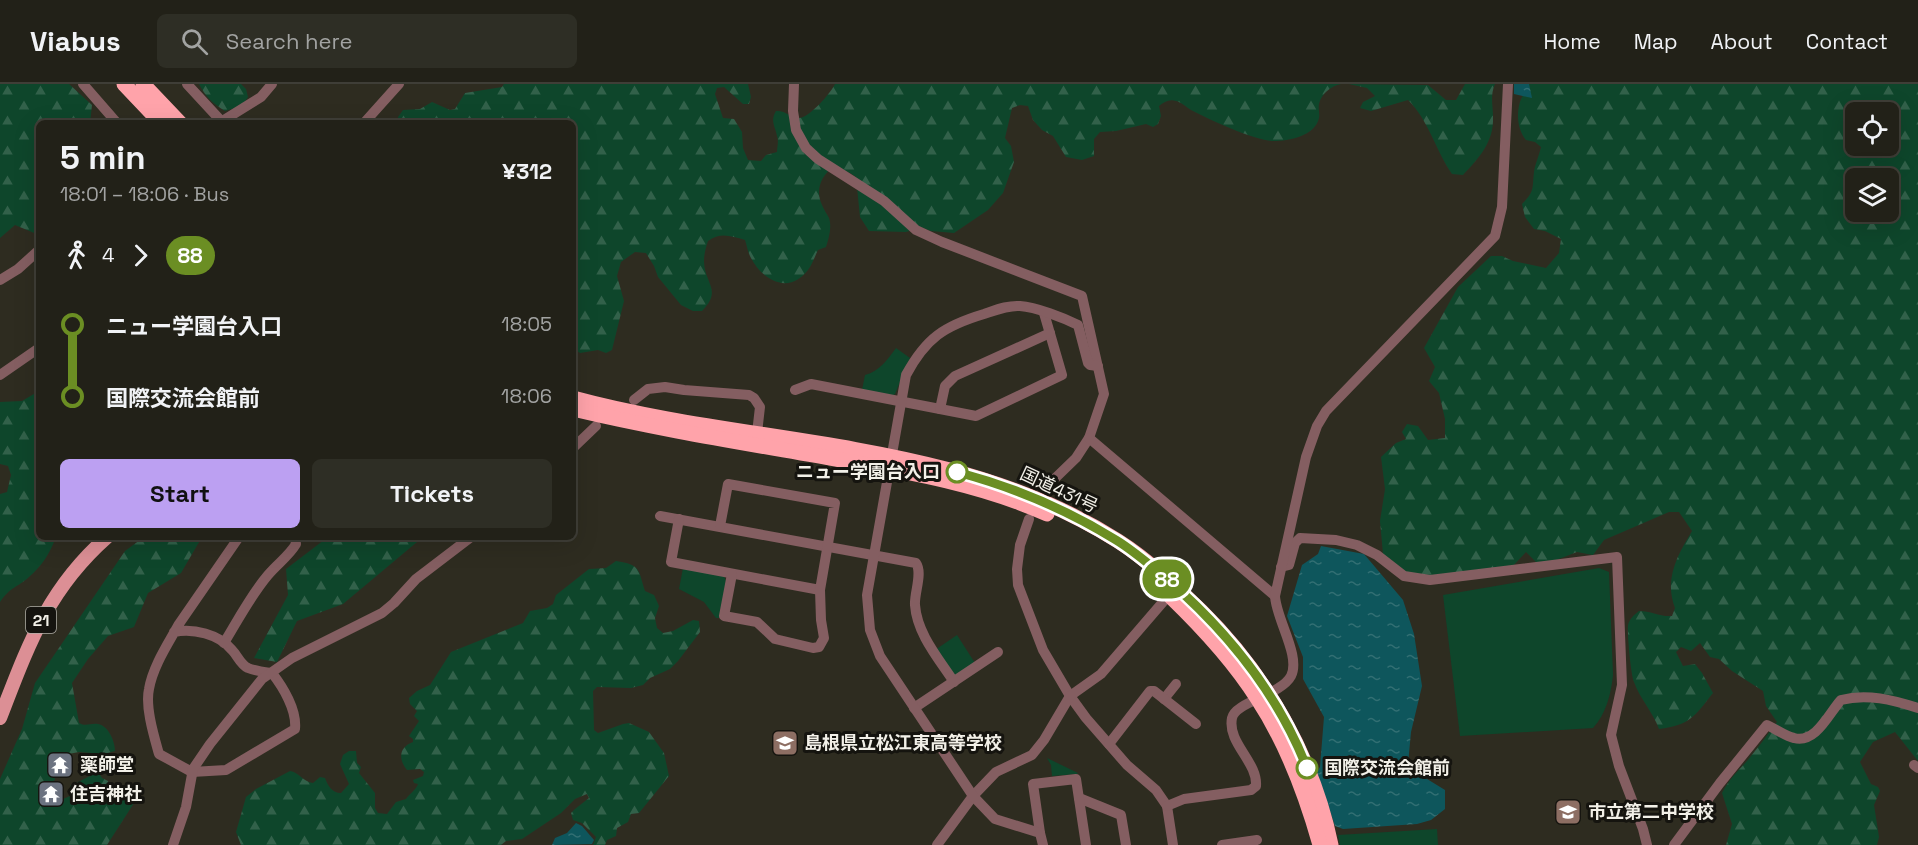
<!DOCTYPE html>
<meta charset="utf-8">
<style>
body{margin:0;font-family:"Space Grotesk","Noto Sans JP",sans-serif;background:#2e2e25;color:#f1f3f6;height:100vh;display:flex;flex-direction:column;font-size:22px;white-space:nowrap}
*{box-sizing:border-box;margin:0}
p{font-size:20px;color:#a2a3a2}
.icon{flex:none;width:33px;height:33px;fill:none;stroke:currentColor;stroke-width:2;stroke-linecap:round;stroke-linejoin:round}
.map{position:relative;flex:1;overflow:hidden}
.details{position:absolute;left:36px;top:36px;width:540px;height:420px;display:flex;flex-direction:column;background:#222118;border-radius:9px;box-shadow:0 6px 24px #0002,0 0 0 2px #3f3e37}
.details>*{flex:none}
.badge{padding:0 12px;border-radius:20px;font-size:21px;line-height:39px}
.fabs{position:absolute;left:1845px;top:18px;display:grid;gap:12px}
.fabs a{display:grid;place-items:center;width:54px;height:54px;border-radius:9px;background:#222118;box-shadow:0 6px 24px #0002,0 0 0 2px #3f3e37;font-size:30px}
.map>.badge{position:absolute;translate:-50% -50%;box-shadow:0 0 0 3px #fff}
.legs{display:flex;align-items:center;gap:9px;height:66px;padding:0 24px;font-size:20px}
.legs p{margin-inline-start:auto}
.overview{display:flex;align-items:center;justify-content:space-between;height:102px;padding:0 24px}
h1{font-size:33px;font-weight:800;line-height:45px}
.button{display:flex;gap:12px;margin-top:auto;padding:12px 24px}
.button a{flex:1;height:69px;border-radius:9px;background:#bca0f2;color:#111;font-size:24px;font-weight:800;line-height:69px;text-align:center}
.button a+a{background:#2e2e25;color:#f1f3f6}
ul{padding:0 24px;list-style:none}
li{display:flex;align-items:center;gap:21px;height:72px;font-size:22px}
li i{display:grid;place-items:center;width:9px;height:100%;margin:0 8px;background:currentColor}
li i::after{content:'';width:15px;height:15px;margin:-8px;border:4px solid;border-radius:50%;background:#222118}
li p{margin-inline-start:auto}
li:first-child i{background:linear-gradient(#0000 50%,currentColor 0)}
li:last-child i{background:linear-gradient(currentColor 50%,#0000 0)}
header{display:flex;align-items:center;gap:36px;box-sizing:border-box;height:84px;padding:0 30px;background:#222118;border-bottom:2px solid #3f3e37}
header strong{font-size:28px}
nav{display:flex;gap:33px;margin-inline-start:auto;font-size:21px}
.search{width:420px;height:54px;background:#2e2e25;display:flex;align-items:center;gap:15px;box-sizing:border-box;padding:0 21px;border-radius:9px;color:#a2a3a2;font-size:22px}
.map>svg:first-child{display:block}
.forest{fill:url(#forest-firs);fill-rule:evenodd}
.park{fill:#0e462b}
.water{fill:url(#water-ripples)}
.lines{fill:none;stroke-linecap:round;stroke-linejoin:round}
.minor{stroke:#845e61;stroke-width:10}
.major{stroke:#dc8f95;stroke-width:14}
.highway{stroke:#ffa3aa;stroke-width:15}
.line-1-casing{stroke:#fff;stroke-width:14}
.line-1{stroke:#6b8e23;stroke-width:9}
.stop-1-dot{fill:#fff;stroke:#6b8e23;stroke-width:3}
.labels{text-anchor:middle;stroke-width:6;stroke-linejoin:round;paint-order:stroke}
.shield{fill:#15140f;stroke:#b0aea7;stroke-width:1.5}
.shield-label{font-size:16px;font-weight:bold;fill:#f2f0e8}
.stop-label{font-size:18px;font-weight:bold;fill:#f2f0e8;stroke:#15140f;text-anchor:end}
.street-label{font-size:18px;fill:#f2f0e8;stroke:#15140f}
.poi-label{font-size:18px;font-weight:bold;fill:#f2f0e8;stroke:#15140f;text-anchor:start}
</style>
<header>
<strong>Viabus</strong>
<div class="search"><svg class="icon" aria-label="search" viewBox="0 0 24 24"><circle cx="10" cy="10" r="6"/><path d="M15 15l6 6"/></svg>Search here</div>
<nav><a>Home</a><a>Map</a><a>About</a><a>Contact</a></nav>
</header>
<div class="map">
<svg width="1918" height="761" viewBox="0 0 1918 761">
<defs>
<pattern id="forest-firs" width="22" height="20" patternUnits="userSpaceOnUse" patternTransform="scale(1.5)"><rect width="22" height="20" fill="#0e462b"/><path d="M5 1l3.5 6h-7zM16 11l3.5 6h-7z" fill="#32614a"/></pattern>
<pattern id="water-ripples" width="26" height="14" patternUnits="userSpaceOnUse" patternTransform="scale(1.5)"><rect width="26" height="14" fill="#0e565c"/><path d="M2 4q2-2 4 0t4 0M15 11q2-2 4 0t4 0" fill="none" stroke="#326f73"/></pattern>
</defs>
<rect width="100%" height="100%" fill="#2e2c20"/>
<g class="forest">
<path d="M0,0H69L92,21L90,39H39V151L15,141L0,154Z"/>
<path d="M199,0H241L246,5L248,13L242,22L225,27C213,20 205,12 199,0Z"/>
<path d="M504,0H748L751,13L749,20H743L724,3L717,4L715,10L723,34L734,35L742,48L743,64L748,76L761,77L766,71L777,68C777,63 779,57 777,52C775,42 770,37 776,27C785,26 791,34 799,34C809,34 831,9 835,0H1341C1331,2 1321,10 1319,20C1318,25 1320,30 1319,34C1315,52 1289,57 1273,57C1256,57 1208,35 1191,26C1186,23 1181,18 1176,17C1169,15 1164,18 1159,22L1161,32L1158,40L1153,43L1146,40L1116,47L1100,48L1094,55V72L1082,76L1066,73L1053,52L1042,46L1033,36L1028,22L1020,21L1012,24L1005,54L1011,62L1014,78L1003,109L988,126L954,149L931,147L921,143L906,148L869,147L860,133L856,93L850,89L833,83C821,92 815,106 822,121C824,126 827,130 829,134C832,143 829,154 826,163L818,166C815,172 813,178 810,183C792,211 764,199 751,174C748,169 747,162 745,156C731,152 720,148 708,157C706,163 704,170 704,177C704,199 723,206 702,227H693L681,221L658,193L654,182L646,169L635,168L621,178L617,192L624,217L612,266L606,269L598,266L580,269L573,264V39H398V33L403,26L420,25L432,18L450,26L455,25L465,9L502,3Z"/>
<path d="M1349,0L1428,1L1446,16H1456L1465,0H1495C1490,11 1493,21 1493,33C1494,58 1479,74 1463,91L1452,90C1436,67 1428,35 1408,16L1371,27L1360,24L1363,18L1375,12L1367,4Z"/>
<path d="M1528,0H1918V677L1895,648L1873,658L1860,678L1871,700L1878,703L1880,707L1874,721L1879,753L1877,761H1726L1732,740L1722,709C1730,693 1740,686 1751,672C1760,661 1768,650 1777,638L1766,622L1763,607L1732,587L1719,575L1710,573L1700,559L1691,567L1681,563L1676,568L1683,582L1695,580L1702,589L1713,609C1694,633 1690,641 1659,645C1653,628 1640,615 1634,598C1631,591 1627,549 1628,541C1630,534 1634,531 1639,527C1651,527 1660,533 1672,532L1675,524C1664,495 1677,472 1692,447L1679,428H1669L1604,456L1593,471L1577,468L1551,478H1536L1526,468L1512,483L1429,492L1408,489L1383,470L1380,437L1385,405L1381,373L1396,359L1406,355L1402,348L1407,340L1418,342L1428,356L1445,354V335L1439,309L1429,297L1435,283L1424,264L1458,203L1491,172H1502L1513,177L1546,184L1559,169L1561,155L1545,147L1534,145L1525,133L1522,120C1535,107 1532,105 1534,88C1535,80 1539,72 1541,63L1535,58L1526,56C1518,46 1516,31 1520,18C1522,11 1527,7 1528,0ZM1856,28H1888V62H1856ZM1856,94H1888V128H1856Z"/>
<path d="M39,307V453H56C50,469 42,482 29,493C17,504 11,502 0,518V410L7,408L11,391L8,382L0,380V318L22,317Z"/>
<path d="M144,453H202L181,489L148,509L134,543L108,552L88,575L72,599L79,639C86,643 90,639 98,640C109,642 115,658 115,667L104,670L79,668L53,673L51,676L55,696L42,703L40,707L43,720L47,722L70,712V702L98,688L102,694L108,697L109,710L134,719L107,761H0V695L22,645L35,599L125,467Z"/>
<path d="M328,453H423L343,520L297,537L277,578L254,574L288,511L286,485Z"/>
<path d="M616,477C641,481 638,485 645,507L654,511L659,522L655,534L657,544L663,549L673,547L693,536L699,537L700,548L678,577L670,585L650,594L643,601L631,604L597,603L593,607L594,646L598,649L623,640L629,639L649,648L664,669L669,692L639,729L631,730L628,738L617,744L616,752L607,756L605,761H593L596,753L582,739L573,736L571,729L575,725L589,714L587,710L575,715L561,729L522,755L506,757L501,761H241L236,748L246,713L256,705L290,687C299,688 303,698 313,699L320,693L325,694C328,702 332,709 341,709L349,700L340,680L343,671L349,667H356L357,679L361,683L359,689L375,709V724L378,729L387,730L396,718L406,715C409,710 416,706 418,700L414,699L413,696L423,692L424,688L420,685L407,686C398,675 399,663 413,658V655L409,652L419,637L414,632L417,627L410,620L409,614L417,607L430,601L451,568L523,539L530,527L547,524L553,520L556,511L589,485L606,484Z"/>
</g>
<g class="park">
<path d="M896,264L910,274L895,310L892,312L862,306L865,291C880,287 887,276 896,264Z"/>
<path d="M683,484L724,492L726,497L719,534H716L704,518L679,505Z"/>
<path d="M1599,484L1609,488L1613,591C1611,610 1606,630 1593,644L1460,652L1443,511Z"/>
<path d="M957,551L975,579L957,592H952L935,566Z"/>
<path d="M1047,674L1078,689L1077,690L1052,692L1051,681Z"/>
<path d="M1437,745L1438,761H1340L1338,751Z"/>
</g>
<g class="water">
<path d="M1514,0H1529L1532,14L1514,10Z"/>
<path d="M1321,462L1364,470L1403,516L1414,550L1422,602L1411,648L1408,680L1414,687L1445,706V725L1431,736L1417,740L1343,745L1335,742L1317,688L1320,683L1324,633L1303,595V573L1287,532L1302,481L1318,470Z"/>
<path d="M576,739L582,742L594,756L592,760L552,761L555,754L567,749Z"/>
</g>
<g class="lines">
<g class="minor">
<path d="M83,0L117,39"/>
<path d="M187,0L223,39"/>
<path d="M794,0L793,27L796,46L806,64L818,75L884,117L916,146L942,158L1082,212L1104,310L1089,354L1076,374L1044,405"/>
<path d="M224,36L261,13L272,0"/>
<path d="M364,39L399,0"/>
<path d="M0,196L18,185L39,166"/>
<path d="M0,291L39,264"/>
<path d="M795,306L811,300L976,332L1062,291L1044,229"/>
<path d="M634,316L648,305L665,303L684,306L749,311L754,314L760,323L757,349"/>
<path d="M940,325L945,302L955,292L1050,249"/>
<path d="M1089,354L1275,512"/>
<path d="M573,364L596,342"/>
<path d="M660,432L916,479C923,489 914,509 915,521C917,550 939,575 954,598"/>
<path d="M679,435L671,478L820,506"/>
<path d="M1029,435L1020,461L1017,485L1018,501L1043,566L1070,612L1086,634L1127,681L1156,706L1167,722L1173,761"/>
<path d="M720,442L728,400L835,419L820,506L821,536L824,554L819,563L813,564L775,555L757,538L724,532L732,490"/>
<path d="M1281,483L1289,481L1295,459L1300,454L1336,456L1357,461L1377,471L1404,492L1430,496L1617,473L1622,601L1611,651L1619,682L1643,745L1647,761"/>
<path d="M174,548C193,544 219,550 232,566C238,572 240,580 248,584C255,587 264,588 272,589C283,603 297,626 295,645L226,686L192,688L159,670C154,652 145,623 149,605C153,582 168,560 179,540L239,453"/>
<path d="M224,559C238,536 251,511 268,491C277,480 289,472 296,460L295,453"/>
<path d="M1164,615L1176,600"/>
<path d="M914,624L998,568"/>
<path d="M1109,660L1150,607H1154L1196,640"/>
<path d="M1914,681L1918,684"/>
<path d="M1079,714L1121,731L1126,761"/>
<path d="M1167,722L1184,715L1251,706L1256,702C1258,678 1227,659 1232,634C1235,618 1281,611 1291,592C1301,572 1276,535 1275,512L1306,373L1317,342L1326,327L1495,152L1502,123L1508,0"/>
<path d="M1040,749L1033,700L1076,695L1086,761"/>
<path d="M173,761L186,723L193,685L210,660L262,595L292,574L382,529L394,519L416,495L471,453"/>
<path d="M937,761L973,712L996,688L1032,671L1044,656L1070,612L1101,590L1169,511"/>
<path d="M1043,761L1040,749L995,735L973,712L880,572L870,546L867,511L906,291C926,254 944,242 984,230C996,226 1008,221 1020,222C1036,223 1064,234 1078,241L1088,279L1090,281L1098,282"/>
<path d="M1222,761L1257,756"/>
<path d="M1674,761L1720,699L1767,641C1776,645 1785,652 1794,654C1816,660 1829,629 1841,616C1867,609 1893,616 1918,624"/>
</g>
<path class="major" d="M0,634C28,562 47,506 107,453"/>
<g class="highway">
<path d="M124,0L161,39"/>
<path d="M143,0L180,39"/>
<path d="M573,314C753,363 955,353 1118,457C1148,476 1175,502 1201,527C1265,590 1313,673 1331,761"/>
<path d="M573,325C661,346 751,360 841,376C909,388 983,401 1047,430"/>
<path d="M1171,513C1203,544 1233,576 1257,614C1286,658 1306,711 1320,761"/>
</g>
</g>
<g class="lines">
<defs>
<path id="line-1" d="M957,388C1013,403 1066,425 1116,456C1134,467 1150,481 1167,495C1227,547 1278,610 1307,684"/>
</defs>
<use href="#line-1" class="line-1-casing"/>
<use href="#line-1" class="line-1"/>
</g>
<defs>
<symbol id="school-square" viewBox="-11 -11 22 22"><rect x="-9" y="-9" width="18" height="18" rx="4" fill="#8d6e63" stroke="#15140f"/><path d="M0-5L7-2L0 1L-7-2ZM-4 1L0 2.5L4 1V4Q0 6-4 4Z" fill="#fff"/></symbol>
<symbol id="temple-square" viewBox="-11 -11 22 22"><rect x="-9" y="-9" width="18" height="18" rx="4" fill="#6b7280" stroke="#15140f"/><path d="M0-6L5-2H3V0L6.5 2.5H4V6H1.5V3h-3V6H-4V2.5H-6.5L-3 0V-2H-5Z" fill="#fff"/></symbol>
</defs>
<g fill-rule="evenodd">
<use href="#school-square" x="770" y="644" width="30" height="30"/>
<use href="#temple-square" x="45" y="666" width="30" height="30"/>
<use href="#temple-square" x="36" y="695" width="30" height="30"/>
<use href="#school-square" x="1553" y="713" width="30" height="30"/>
</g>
<g class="stop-1-dot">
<circle cx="957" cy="388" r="10"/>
<circle cx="1307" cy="684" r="10"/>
</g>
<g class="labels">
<rect class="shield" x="26" y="523" width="30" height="26" rx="4.5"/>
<g class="shield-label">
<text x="41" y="542">21</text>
</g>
<g class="stop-label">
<text x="940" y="394">ニュー学園台入口</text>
<text x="1324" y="690" text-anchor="start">国際交流会館前</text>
</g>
<g class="street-label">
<text transform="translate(1059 406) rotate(25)" y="6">国道431号</text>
</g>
<g class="poi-label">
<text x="804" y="665">島根県立松江東高等学校</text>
<text x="80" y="687">薬師堂</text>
<text x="70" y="716">住吉神社</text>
<text x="1588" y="734">市立第二中学校</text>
</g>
</g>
</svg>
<div class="fabs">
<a><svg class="icon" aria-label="locate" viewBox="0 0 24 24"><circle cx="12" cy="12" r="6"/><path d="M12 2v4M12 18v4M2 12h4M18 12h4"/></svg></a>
<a><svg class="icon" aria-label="layers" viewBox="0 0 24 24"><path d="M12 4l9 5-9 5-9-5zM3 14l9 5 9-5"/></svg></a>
</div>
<b class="badge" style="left:1167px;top:495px;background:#6b8e23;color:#fff">88</b>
<section class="details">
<div class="overview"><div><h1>5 min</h1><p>18:01 – 18:06 · Bus</p></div><b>¥312</b></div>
<div class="legs"><svg class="icon" aria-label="walk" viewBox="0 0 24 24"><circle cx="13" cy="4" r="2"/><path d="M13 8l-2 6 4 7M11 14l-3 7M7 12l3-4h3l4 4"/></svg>4<svg class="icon" aria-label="forward" viewBox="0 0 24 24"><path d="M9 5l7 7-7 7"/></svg><b class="badge" style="background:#6b8e23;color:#fff">88</b></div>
<ul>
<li><i style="color:#6b8e23"></i><b>ニュー学園台入口</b><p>18:05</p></li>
<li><i style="color:#6b8e23"></i><b>国際交流会館前</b><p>18:06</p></li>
</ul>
<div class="button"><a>Start</a><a>Tickets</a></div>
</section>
</div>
